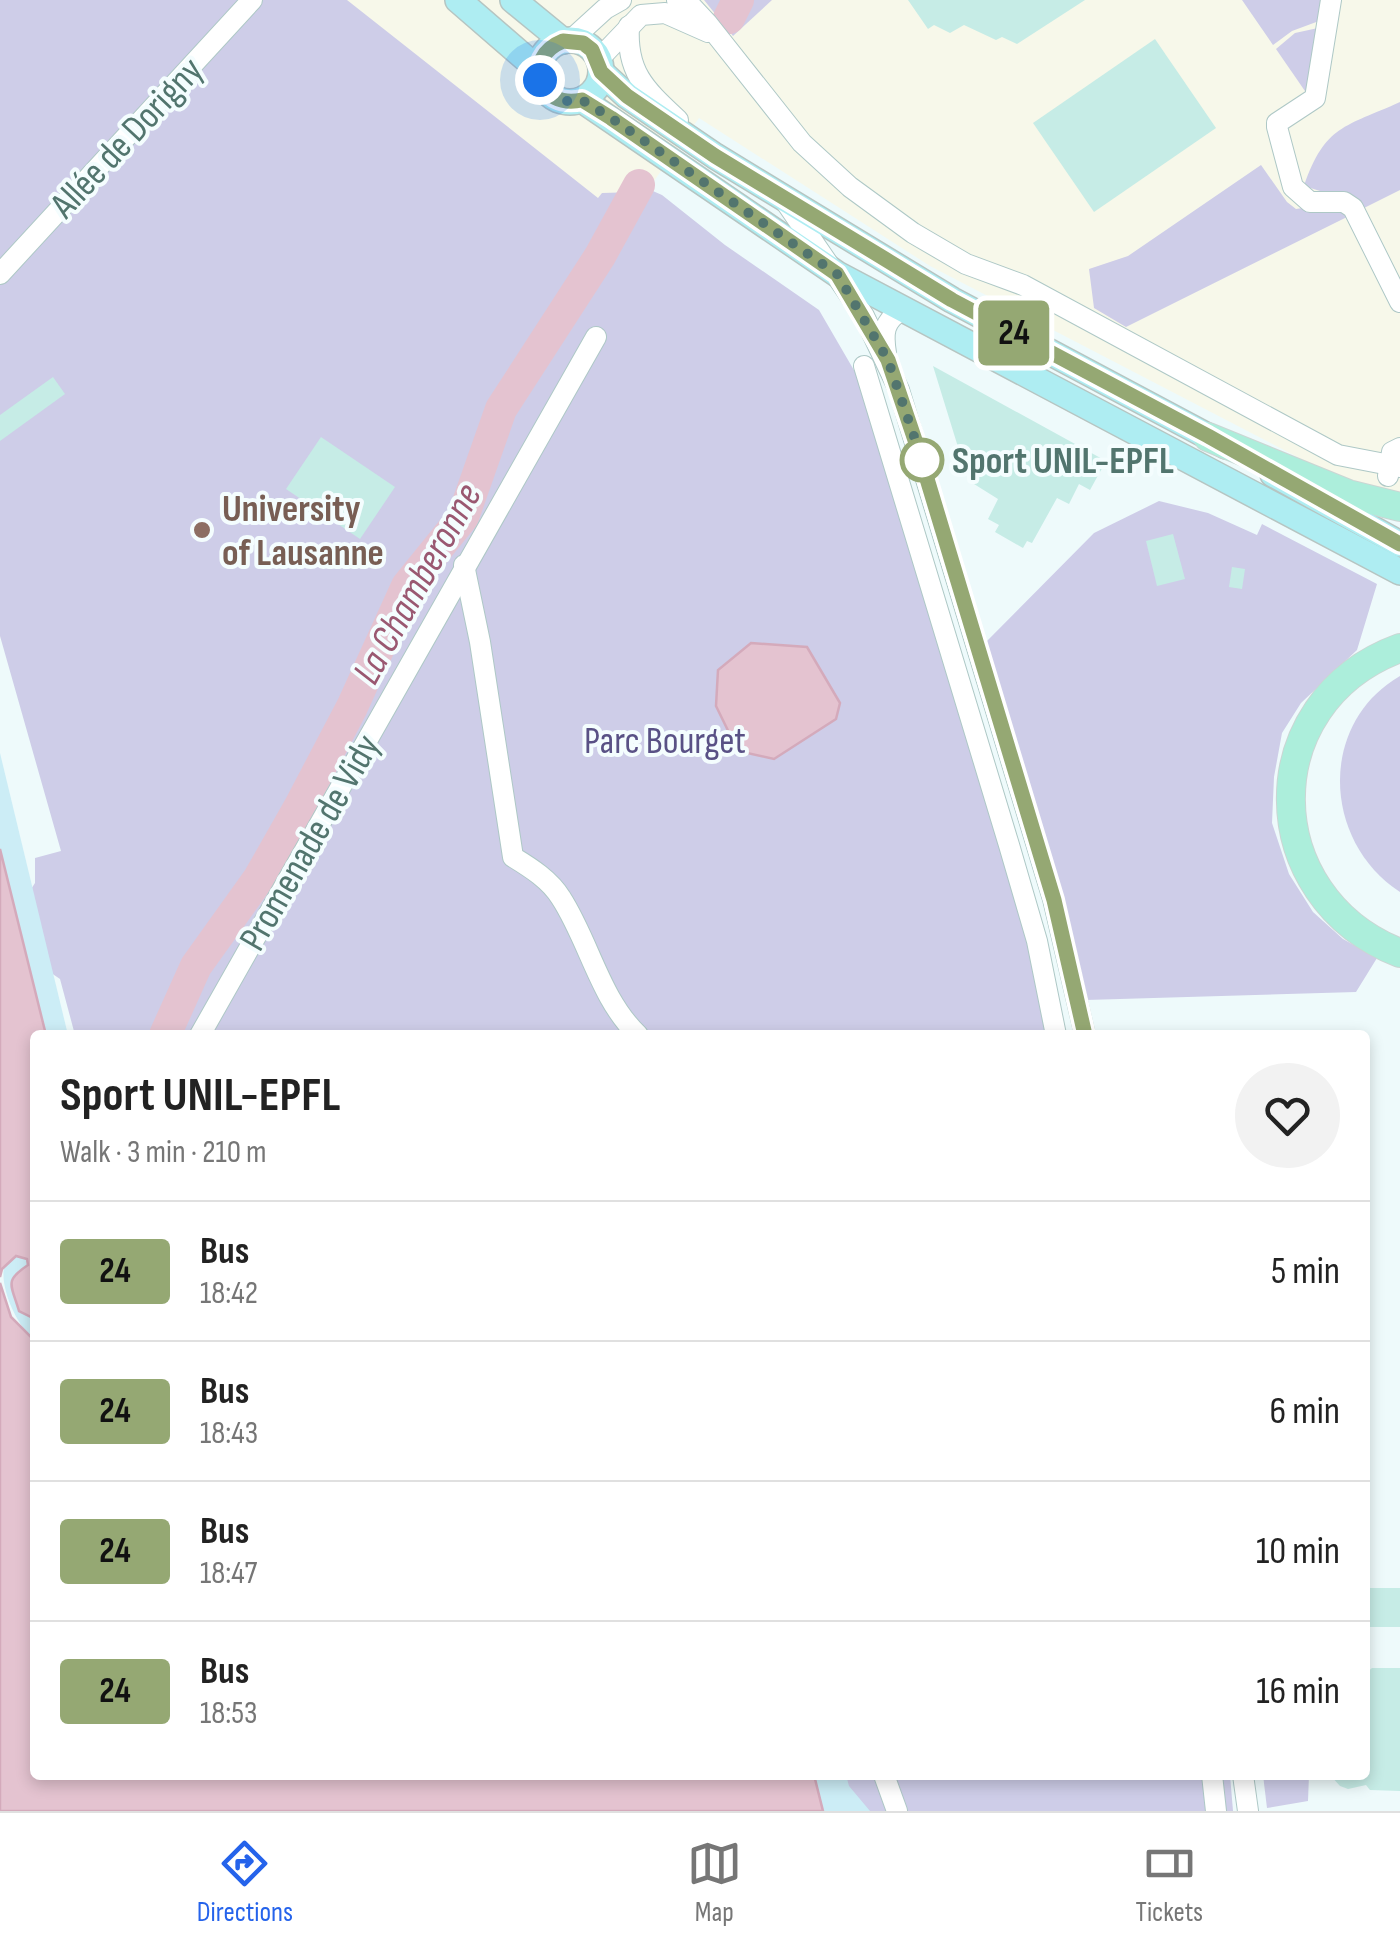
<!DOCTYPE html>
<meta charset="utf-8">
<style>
body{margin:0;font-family:"Sofia Sans Condensed",sans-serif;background:#f2f2f2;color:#222;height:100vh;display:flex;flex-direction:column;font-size:38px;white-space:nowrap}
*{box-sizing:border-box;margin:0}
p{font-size:32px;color:#767676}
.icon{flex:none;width:55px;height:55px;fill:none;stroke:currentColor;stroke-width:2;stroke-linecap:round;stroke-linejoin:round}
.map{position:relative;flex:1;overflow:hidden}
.sheet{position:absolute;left:30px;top:1030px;width:1340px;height:750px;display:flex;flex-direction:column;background:#fff;border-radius:10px;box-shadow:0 5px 15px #0003}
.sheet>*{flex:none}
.badge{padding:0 20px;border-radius:8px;font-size:35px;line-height:65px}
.you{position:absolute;width:50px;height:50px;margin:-25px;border:8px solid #fff;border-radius:50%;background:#1a73e8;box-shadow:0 0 0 15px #1a73e833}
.map>.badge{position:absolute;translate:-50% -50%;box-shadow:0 0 0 5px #fff}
.round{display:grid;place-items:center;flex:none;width:105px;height:105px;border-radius:52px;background:#f2f2f2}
.head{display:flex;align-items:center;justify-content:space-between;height:170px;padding:0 30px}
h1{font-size:48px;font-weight:700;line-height:75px}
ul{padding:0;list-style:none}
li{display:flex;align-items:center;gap:30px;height:140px;padding:0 30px;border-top:2px solid #e0e0e0}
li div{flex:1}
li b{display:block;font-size:38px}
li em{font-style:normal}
li .badge{min-width:110px;font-weight:700;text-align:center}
.dock{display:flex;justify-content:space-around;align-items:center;height:140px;border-top:2px solid #e0e0e0;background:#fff;font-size:28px;color:#767676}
.dock a{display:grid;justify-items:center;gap:5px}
.dock .active{color:#2563eb}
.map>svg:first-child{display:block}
.education{fill:#f7f8ea}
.green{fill:#cecde8}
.sand{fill:#ccedf6}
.water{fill:#e4c3d0;stroke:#d4aabb;stroke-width:2.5}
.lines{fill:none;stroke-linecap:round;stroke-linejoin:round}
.river{stroke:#e4c3d0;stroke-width:32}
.building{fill:#c6ece6}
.minor-casing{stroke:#aec8c6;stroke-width:22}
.major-casing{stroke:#b6c5c2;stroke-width:28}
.highway-casing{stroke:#cbd6d4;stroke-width:30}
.minor{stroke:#fff;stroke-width:20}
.major{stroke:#aeedf2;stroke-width:25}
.highway{stroke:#aceedb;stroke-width:28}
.line-casing{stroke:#fff;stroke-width:22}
.line{stroke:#95a873;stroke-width:15}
.walk{stroke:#52756e;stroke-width:10;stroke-dasharray:0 18}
.stop-dot{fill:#fff;stroke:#95a873;stroke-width:5}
.education-dot{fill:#8d6e63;stroke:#f4fdfe;stroke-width:4}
.labels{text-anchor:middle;stroke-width:8;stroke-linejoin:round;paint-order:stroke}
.street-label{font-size:38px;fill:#52756e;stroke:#f4fdfe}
.stop-label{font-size:38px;font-weight:bold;fill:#52756e;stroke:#f4fdfe;text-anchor:start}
.education-label{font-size:38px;font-weight:bold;fill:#785e54;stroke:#f4fdfe;text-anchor:start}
.park-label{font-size:38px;fill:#595185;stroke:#f4fdfe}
.water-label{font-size:40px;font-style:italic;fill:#9a5871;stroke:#f4fdfe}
</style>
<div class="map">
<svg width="1400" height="1811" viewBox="0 0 1400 1811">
<rect width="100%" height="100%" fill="#eefafb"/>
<path class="education" d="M0,0H1400V494L1338,478L930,266L699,118L378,567L133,1035L0,636Z"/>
<g class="green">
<path d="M0,0H347L598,198L602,193L636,192L639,185L662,195L725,245L819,310L873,403L1025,916L1050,1035H75L60,979L35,962L21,905L35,883V858L61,851L0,636Z"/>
<path d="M704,0H772L733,36Z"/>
<path d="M1242,0H1322L1319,21L1292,31L1273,45Z"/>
<path d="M1318,28L1307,94L1276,49L1295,33Z"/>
<path d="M1400,102V190L1364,208L1349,200L1304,186C1325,125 1345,127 1400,102Z"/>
<path d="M1261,165L1287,202L1296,209L1316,206L1344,210L1347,217L1126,327L1094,308L1089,269L1128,256Z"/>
<path d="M1159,501L1208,513L1257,535L1262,524L1377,584L1357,650L1301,703L1282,733L1274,777L1272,823L1289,874L1313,912L1343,939L1377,958L1356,992L1086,1000L986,642L1094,533Z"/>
<path d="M1400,676V892C1323,842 1317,724 1400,676Z"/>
<path d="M814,1775H1230L1233,1811H823Z"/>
<path d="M1263,1775H1309L1308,1801L1267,1808Z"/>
</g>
<g class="sand">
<path d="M0,753L68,1035H46L0,849Z"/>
<path d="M16,1256L27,1259L28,1265L23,1269L32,1319H35V1341C18,1327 0,1290 4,1267C7,1263 12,1259 16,1256Z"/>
<path d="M814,1775H846L849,1786L870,1811H823Z"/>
</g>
<g class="water">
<path d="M751,643L807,647L840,703L836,719L774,759L738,751L716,706L718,670Z"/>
<path d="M0,849L46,1035H35V1319L19,1311C11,1284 4,1281 28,1265L27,1259L16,1256L2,1269L0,1277Z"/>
<path d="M0,1283L11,1317L35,1341V1775H814L823,1811H0Z"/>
</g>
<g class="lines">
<g class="river">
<path d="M729,18L738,0"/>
<path d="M165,1035L196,966L259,878L300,806L352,707L407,586L463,517L501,409L600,256L639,185"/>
</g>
</g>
<g class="building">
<path d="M908,0H1085L1017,44L1002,37L996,40L964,25L950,33L934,25L928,29Z"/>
<path d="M1155,39L1216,128L1094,212L1033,123Z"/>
<path d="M933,366L1106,461L1090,490L1079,484L1069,504L1057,498L1032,543L1027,541L1023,548L995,532L999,525L988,519L998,499L974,484L988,463L958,447Z"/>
<path d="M53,377L65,394L0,441V415Z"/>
<path d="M321,437L395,487L360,539L286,489Z"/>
<path d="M1173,534L1185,579L1157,586L1146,541Z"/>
<path d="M1232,567L1245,569L1242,589L1229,587Z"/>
<rect x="1365" y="1588" width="35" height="39"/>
<path d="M1372,1668H1400V1791L1370,1790L1366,1785L1348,1789L1340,1786L1330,1775H1365V1674Z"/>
</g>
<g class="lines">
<defs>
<g id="minor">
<path d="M677,0L693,8L707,23L802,143L850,187L913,233L966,264L1023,285L1338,455L1400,467"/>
<path d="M1331,0L1315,98L1277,123V127L1293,187L1310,202H1344L1353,208L1400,302"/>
<path d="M629,26C626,73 646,90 678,120"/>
<path d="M571,40L605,9L621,0"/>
<path d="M598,60L641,15L665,13L708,32"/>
<path d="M785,201L864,316L899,390L1053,899L1085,1035"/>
<path d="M0,274L252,0"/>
<path d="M886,353C883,334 883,321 902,310"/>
<path d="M864,366L1009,845L1037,941L1056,1035"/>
<path d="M1388,476L1392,452L1400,448"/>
<path d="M464,565L480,642L513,857C531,868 550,880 561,898C589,941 600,999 638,1035"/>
<path d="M200,1035L596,337"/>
<path d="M884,1775L897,1811"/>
<path d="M1212,1775L1216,1811"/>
<path d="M1243,1775L1248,1811"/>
</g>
<g id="major">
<path d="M458,0L539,70"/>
<path d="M513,0L563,41"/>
<circle cx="570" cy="71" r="31"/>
<path d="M601,72L627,96L715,156L952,300L1226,446"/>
<path d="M582,100L837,274L1400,572"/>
<path d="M1273,474L1400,544"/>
</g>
<g id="highway">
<path d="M1208,437L1348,494L1400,507"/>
<path d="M1400,648C1253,702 1256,897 1400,953"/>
</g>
</defs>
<use href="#minor" class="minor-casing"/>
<use href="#major" class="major-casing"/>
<use href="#highway" class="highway-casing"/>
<use href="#minor" class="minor"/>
<use href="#major" class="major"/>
<use href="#highway" class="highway"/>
</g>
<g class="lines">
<defs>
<path id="line" d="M1085,1035L1054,900L918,449L888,360L837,274L611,118L582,100C538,110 521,58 563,41L583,43L592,50L601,72L627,96L715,156L885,259L952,300L1208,436L1400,544"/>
</defs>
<use href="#line" class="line-casing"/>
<use href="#line" class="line"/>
<path class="walk" d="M540,80C549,98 562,104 582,100L611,118L837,274L888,360L922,460"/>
</g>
<circle class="stop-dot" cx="922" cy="460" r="20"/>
<circle class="education-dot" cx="202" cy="530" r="10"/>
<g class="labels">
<g class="street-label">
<text transform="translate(126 137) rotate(-47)" y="13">Allée de Dorigny</text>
<text transform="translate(309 842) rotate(-60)" y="13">Promenade de Vidy</text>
</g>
<g class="stop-label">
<text x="952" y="473">Sport UNIL-EPFL</text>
</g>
<g class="education-label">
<text x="222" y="521">University<tspan x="222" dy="44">of Lausanne</tspan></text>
</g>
<g class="park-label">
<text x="665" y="753">Parc Bourget</text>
</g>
<g class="water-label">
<text transform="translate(416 583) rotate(-61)" y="14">La Chamberonne</text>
</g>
</g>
</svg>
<div class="you" style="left:540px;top:80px"></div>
<b class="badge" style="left:1014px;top:333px;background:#95a873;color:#111">24</b>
<section class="sheet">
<div class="head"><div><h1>Sport UNIL-EPFL</h1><p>Walk · 3 min · 210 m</p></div><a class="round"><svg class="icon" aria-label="heart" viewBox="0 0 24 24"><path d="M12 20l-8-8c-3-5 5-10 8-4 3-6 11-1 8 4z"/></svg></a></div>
<ul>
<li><span class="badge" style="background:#95a873;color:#111">24</span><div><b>Bus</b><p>18:42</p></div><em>5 min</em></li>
<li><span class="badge" style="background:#95a873;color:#111">24</span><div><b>Bus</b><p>18:43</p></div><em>6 min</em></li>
<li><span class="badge" style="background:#95a873;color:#111">24</span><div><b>Bus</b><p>18:47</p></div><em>10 min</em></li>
<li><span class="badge" style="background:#95a873;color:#111">24</span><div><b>Bus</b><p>18:53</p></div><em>16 min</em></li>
</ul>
</section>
</div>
<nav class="dock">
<a class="active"><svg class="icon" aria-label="directions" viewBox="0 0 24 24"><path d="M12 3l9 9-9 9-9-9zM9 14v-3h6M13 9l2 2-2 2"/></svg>Directions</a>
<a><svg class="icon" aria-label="map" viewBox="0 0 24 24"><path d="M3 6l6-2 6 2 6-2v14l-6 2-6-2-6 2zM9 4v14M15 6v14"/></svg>Map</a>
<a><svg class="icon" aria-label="tickets" viewBox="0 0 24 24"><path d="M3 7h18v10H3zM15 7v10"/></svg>Tickets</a>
</nav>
